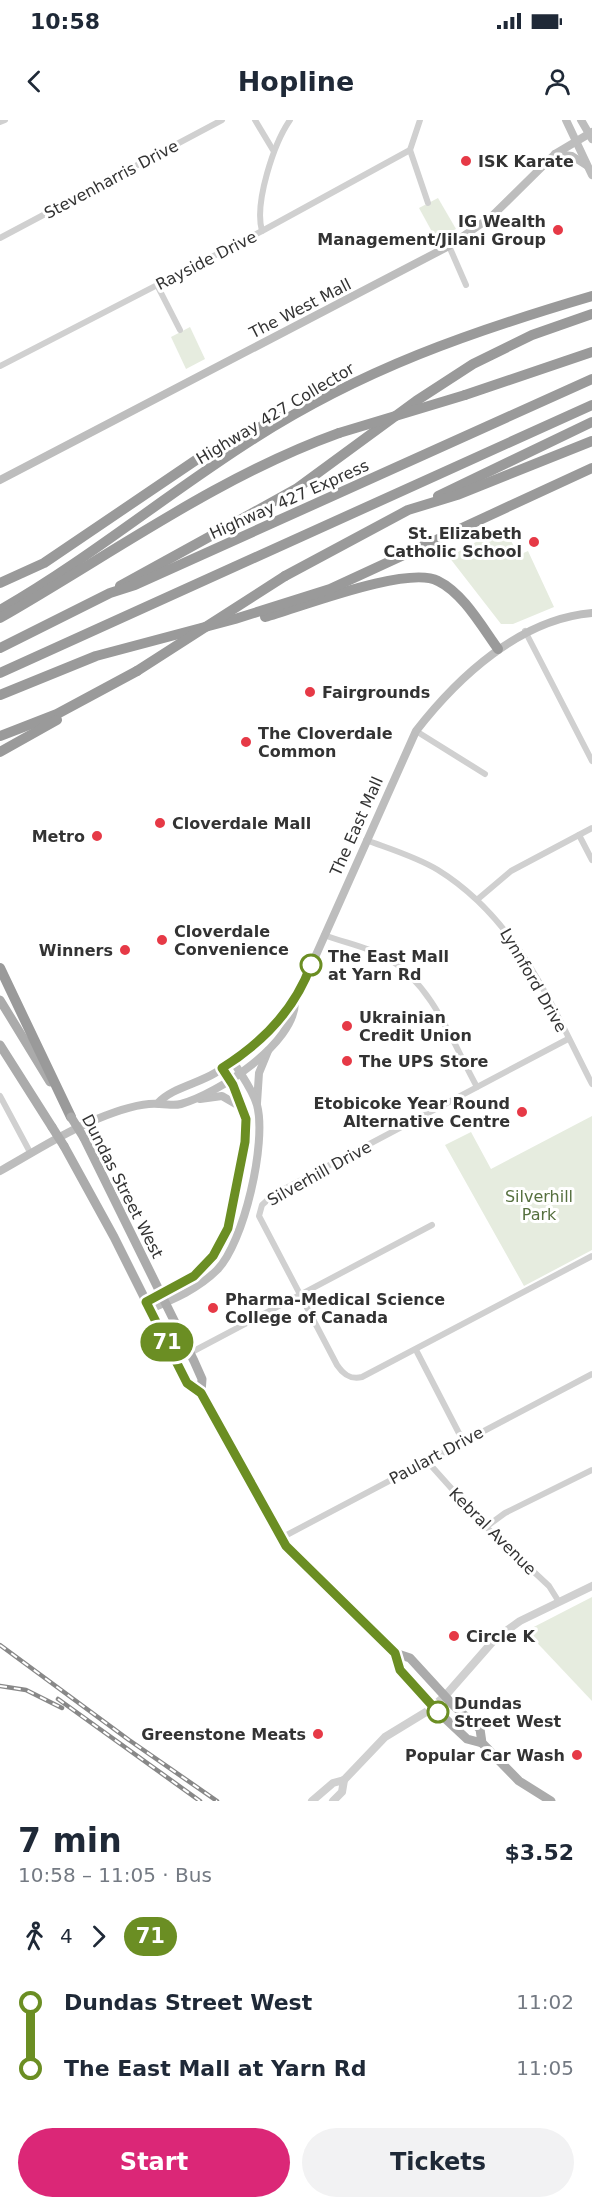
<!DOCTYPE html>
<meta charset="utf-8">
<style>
body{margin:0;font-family:"DejaVu Sans",sans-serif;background:#f2f2f3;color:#1f2937;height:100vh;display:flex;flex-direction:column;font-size:22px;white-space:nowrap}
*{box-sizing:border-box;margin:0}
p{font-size:20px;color:#747a83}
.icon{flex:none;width:33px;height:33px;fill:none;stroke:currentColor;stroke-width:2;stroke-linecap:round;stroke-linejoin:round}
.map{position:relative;height:1681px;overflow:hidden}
.side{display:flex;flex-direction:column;background:#fff;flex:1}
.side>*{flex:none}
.badge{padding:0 12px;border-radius:20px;font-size:21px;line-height:39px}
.map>.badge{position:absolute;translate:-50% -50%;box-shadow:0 0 0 3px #fff}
.legs{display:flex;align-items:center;gap:9px;height:66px;padding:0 18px;font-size:20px}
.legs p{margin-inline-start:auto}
.overview{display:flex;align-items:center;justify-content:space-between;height:102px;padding:0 18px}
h1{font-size:33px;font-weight:700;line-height:45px}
.action{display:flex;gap:12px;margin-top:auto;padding:12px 18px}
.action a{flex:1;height:69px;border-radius:36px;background:#db2777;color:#fff;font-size:24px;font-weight:700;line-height:69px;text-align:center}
.action a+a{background:#f2f2f3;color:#1f2937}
ul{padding:0 18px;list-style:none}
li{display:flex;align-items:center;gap:21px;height:66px;font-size:22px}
li i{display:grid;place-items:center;width:9px;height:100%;margin:0 8px;background:currentColor}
li i::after{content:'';width:15px;height:15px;margin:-8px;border:4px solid;border-radius:50%;background:#fff}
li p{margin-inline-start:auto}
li:first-child i{background:linear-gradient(#0000 50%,currentColor 0)}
li:last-child i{background:linear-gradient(currentColor 50%,#0000 0)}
.status{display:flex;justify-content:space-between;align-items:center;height:42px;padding:0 30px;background:#fff;direction:ltr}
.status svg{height:16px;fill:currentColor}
header{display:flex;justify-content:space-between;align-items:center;height:78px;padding:0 18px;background:#fff;font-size:27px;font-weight:700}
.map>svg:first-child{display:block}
.green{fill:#e6ecdf}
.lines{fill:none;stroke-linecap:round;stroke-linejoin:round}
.minor{stroke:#d0d0d0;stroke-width:6}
.tertiary{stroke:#d0d0d0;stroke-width:8}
.secondary{stroke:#bdbdbd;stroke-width:8}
.primary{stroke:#ababab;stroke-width:9}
.motorway{stroke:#9a9a9a;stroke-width:10}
.rail-casing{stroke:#888;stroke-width:4.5}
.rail{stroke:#fff;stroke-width:2;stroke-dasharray:7;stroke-linecap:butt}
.primary-bridge{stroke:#ababab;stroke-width:9}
.motorway-bridge{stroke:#9a9a9a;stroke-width:10}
.line-1-casing{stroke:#fff;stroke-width:14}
.line-1{stroke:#6b8e23;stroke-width:9}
.poi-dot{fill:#e63946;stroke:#fff;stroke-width:2}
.stop-1-dot{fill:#fff;stroke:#6b8e23;stroke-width:3}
.labels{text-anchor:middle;stroke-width:6;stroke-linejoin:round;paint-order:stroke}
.poi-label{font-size:16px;font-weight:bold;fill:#333;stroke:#fff;text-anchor:start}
.street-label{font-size:16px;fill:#333;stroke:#fff}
.stop-label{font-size:16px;font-weight:bold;fill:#333;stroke:#fff;text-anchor:start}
.park-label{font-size:16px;fill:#56703f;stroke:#fff}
</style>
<div class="status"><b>10:58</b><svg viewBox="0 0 49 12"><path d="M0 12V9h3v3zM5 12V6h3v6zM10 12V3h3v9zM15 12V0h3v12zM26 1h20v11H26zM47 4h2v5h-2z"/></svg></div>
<header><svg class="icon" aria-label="back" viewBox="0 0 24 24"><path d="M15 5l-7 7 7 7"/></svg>Hopline<svg class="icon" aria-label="person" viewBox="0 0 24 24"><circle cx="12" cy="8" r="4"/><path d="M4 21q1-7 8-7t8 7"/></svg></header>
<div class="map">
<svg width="592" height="1681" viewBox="0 0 592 1681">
<rect width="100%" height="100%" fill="#fff"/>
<g class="green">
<path d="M438,78L456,109L436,119L419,88Z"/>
<path d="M190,207L205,239L186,249L171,217Z"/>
<path d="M503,407L519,435L528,431L554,487L513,504H501L449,437Z"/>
<path d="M592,996V1130L524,1166L445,1025L471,1012L491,1049Z"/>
<path d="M592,1477V1581L526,1511Z"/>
</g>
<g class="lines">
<g class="minor">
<path d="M255,0L273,30"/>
<path d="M420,0L410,30L428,83"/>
<path d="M0,2L5,0"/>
<path d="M262,111C254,83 274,23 290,0"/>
<path d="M0,118L222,0"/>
<path d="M449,126L466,165"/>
<path d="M157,165L180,210"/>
<path d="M0,246L262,111L410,30"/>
<path d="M525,511L592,641"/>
<path d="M416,611L485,654"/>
<path d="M579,715L592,740"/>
<path d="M366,720C390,729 417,737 438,750C517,799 551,884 592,964"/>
<path d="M478,779L511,751L592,708"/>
<path d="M324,815C345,823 369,827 389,839C434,867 452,922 477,967"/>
<path d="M568,919L273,1075L262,1085L259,1096L337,1245C343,1254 350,1260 362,1257L592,1136"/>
<path d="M0,976L31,1034"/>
<path d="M416,1230L463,1321"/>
<path d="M190,1233L432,1105"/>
<path d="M426,1340L486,1407L549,1466L559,1482"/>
<path d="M486,1407L505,1393L592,1350"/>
<path d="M281,1418L592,1254"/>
</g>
<g class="tertiary">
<path d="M312,1681L333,1663L344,1660L385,1617L426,1592L445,1576L495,1519L520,1501L592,1466"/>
<path d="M333,1681L342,1672L344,1660"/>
</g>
<g class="secondary">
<path d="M566,0L592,55"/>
<path d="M581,0L592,19"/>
<path d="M555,34L572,36L586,45"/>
<path d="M0,360L449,126L491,97L555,34L592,12"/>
<path d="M200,979L222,976L241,987"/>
<path d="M158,983C172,968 197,964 215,953C234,942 253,929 268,913C278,902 283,890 295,882"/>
<path d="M257,983L259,953L268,931"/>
<path d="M0,1051C31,1034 64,1012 97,999C114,992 140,982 159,984C168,984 173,986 181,984C218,974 295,923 295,882L416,611C458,557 520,499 592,493"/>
<path d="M146,1182L194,1156L213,1135L228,1108L245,1022L246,999L233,965L222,948"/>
<path d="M150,1189C174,1179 198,1169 217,1150C244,1123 267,1022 257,985C253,970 241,955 233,941"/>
</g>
<g class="primary">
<path d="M0,880L50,962"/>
<path d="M0,925L52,1007"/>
<path d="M84,1018L194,1241L202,1259L201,1273"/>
<path d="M64,1026L114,1117L187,1263L201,1273L286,1426L395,1533L410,1538L454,1586L480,1609L482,1623L519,1661L551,1681"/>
<path d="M395,1533L400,1550L420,1575L467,1619L482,1623"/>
</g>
<g class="motorway">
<path d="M465,275L592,232"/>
<path d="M438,376L592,302"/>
<path d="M285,456L408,390L457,375L592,321"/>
<path d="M0,463L44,443L202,336L280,297"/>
<path d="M120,466L296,369L416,281L473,244L532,215L592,194"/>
<path d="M0,490C89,439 168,373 255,318C363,249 470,212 592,176"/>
<path d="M265,497C301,487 408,445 438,461C463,473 482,507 498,529"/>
<path d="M0,498C112,434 217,357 339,313"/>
<path d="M0,528L110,473L135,465L592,259"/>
<path d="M0,553L592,285"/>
<path d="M0,575L96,536L235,499L330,469L592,348"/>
<path d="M0,616L57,594L137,551"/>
<path d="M0,632L57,600"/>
<path d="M0,848L71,997"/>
</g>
<defs>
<g id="rail">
<path d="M0,1525L129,1620L217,1681"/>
<path d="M0,1566L26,1570L62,1588"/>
<path d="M58,1579L200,1681"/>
</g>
</defs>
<use href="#rail" class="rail-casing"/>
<use href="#rail" class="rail"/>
<g class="primary-bridge">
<path d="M71,997L84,1018"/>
<path d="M52,1007L64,1026"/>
</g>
<g class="motorway-bridge">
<path d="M339,313L465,275"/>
<path d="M137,551L285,456"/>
</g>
</g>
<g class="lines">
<defs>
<path id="line-1" d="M311,845C295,889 262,923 222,948L233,965L246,999L245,1022L228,1108L213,1136L194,1156L146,1182L187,1263L201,1273L286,1426L395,1533L400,1550L438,1592"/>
</defs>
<use href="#line-1" class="line-1-casing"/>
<use href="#line-1" class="line-1"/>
</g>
<g class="poi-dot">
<circle cx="466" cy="41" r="6"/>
<circle cx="558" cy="110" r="6"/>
<circle cx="534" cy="422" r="6"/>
<circle cx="310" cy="572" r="6"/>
<circle cx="246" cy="622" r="6"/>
<circle cx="160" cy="703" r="6"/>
<circle cx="97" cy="716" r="6"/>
<circle cx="162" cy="820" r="6"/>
<circle cx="125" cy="830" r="6"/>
<circle cx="347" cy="906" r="6"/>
<circle cx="347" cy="941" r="6"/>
<circle cx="522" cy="992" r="6"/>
<circle cx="213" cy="1188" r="6"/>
<circle cx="454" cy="1516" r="6"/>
<circle cx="318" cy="1614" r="6"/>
<circle cx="577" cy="1635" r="6"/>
</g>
<g class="stop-1-dot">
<circle cx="311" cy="845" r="10"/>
<circle cx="438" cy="1592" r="10"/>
</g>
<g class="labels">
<g class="poi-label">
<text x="478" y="47">ISK Karate</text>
<text x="546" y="107" text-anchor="end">IG Wealth<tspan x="546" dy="18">Management/Jilani Group</tspan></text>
<text x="522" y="419" text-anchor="end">St. Elizabeth<tspan x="522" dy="18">Catholic School</tspan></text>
<text x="322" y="578">Fairgrounds</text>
<text x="258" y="619">The Cloverdale<tspan x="258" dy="18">Common</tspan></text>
<text x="172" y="709">Cloverdale Mall</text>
<text x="85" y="722" text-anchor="end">Metro</text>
<text x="174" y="817">Cloverdale<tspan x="174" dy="18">Convenience</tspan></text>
<text x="113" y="836" text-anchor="end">Winners</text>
<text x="359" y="903">Ukrainian<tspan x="359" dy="18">Credit Union</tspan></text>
<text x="359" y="947">The UPS Store</text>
<text x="510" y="989" text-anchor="end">Etobicoke Year Round<tspan x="510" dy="18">Alternative Centre</tspan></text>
<text x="225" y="1185">Pharma-Medical Science<tspan x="225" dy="18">College of Canada</tspan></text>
<text x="466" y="1522">Circle K</text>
<text x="306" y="1620" text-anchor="end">Greenstone Meats</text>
<text x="565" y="1641" text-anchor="end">Popular Car Wash</text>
</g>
<g class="street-label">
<text transform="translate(111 59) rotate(-28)" y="6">Stevenharris Drive</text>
<text transform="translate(206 140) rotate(-27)" y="6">Rayside Drive</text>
<text transform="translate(300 188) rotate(-27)" y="6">The West Mall</text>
<text transform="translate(275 293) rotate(-31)" y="6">Highway 427 Collector</text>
<text transform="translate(289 379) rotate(-24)" y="6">Highway 427 Express</text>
<text transform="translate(356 706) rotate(-66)" y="6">The East Mall</text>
<text transform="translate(534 860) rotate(60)" y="6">Lynnford Drive</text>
<text transform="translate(319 1053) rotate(-29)" y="6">Silverhill Drive</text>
<text transform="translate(123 1066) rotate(63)" y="6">Dundas Street West</text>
<text transform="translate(436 1335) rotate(-28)" y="6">Paulart Drive</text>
<text transform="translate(493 1411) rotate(45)" y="6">Kebral Avenue</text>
</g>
<g class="stop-label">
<text x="328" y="842">The East Mall<tspan x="328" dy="18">at Yarn Rd</tspan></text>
<text x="454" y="1589">Dundas<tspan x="454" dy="18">Street West</tspan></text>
</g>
<g class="park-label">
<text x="539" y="1082">Silverhill<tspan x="539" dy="18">Park</tspan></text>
</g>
</g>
</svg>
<b class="badge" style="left:167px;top:1222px;background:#6b8e23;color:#fff">71</b>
</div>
<section class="side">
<div class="overview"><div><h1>7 min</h1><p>10:58 – 11:05 · Bus</p></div><b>$3.52</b></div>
<div class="legs"><svg class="icon" aria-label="walk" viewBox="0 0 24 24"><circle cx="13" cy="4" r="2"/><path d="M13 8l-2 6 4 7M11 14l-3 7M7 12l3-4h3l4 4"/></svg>4<svg class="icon" aria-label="forward" viewBox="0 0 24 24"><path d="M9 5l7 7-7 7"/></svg><b class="badge" style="background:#6b8e23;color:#fff">71</b></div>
<ul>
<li><i style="color:#6b8e23"></i><b>Dundas Street West</b><p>11:02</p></li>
<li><i style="color:#6b8e23"></i><b>The East Mall at Yarn Rd</b><p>11:05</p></li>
</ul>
<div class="action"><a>Start</a><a>Tickets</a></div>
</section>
